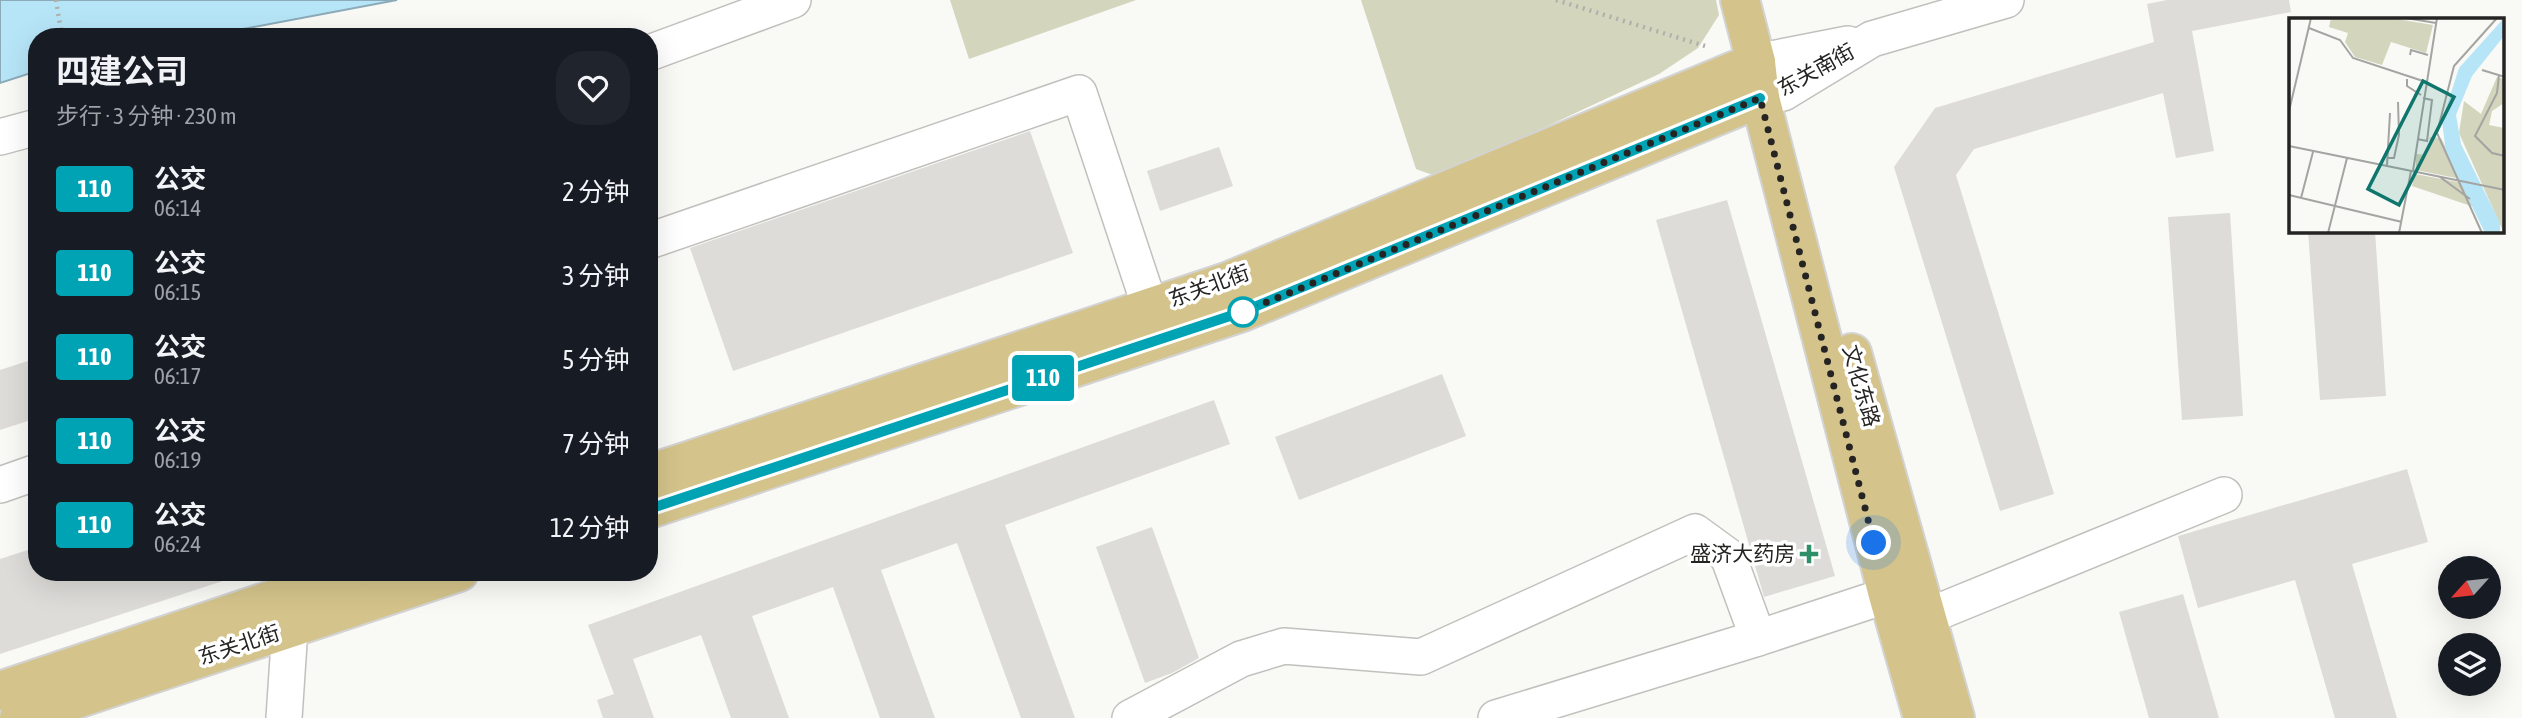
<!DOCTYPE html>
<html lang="zh">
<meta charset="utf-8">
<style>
body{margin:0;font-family:"Asap Condensed","Noto Sans SC",sans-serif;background:#20242c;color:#f1f3f6;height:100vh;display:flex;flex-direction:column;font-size:26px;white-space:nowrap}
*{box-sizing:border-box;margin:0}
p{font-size:23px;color:#9ea1a6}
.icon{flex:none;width:38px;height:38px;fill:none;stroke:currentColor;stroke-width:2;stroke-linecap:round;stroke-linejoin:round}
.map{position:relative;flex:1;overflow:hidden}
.details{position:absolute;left:28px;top:28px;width:630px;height:553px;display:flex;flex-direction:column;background:#171b24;border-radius:28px;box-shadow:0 7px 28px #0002}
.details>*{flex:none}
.badge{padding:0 14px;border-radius:5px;font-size:24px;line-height:46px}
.needle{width:46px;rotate:243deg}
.controls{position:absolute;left:2438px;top:556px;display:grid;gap:14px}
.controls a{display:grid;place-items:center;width:63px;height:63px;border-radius:50%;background:#171b24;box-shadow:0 7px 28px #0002;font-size:35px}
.you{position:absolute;width:35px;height:35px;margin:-18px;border:5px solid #fff;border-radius:50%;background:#1a73e8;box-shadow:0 0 0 10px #1a73e833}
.map>.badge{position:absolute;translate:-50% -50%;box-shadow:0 0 0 4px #fff}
.round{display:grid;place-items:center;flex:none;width:74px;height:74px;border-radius:28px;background:#20242c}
.headline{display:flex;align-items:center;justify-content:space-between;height:119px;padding:0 28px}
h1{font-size:33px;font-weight:700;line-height:52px}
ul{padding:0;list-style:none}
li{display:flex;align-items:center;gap:21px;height:84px;padding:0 28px}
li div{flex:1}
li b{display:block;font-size:26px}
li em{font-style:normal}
li .badge{min-width:77px;font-weight:700;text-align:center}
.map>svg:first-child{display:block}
.green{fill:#d3d5bc}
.water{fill:#b7e5f8;stroke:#8babb8;stroke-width:2}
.building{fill:#dddcd9}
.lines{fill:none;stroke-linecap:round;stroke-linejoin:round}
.minor-casing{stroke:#c1c0bd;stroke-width:38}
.major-casing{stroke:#d3d3d3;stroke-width:42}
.path{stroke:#b0afad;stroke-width:4.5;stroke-dasharray:2 5;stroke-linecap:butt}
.minor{stroke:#fff;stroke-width:35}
.major{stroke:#d4c48b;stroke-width:38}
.line-casing{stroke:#fff;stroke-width:16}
.line{stroke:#00a3b4;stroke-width:10}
.walk{stroke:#252423;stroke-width:7;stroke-dasharray:0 12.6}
.stop-dot{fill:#fff;stroke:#00a3b4;stroke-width:3.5}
.poi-dot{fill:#2e8f68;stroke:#fff;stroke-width:2.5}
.labels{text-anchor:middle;stroke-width:7;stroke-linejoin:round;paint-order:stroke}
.street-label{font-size:21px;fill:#252423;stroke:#fff}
.poi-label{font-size:21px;fill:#252423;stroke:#fff;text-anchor:end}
.inset-road{fill:none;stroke:#a4a4a2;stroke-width:2}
.view{fill:#0f766e;fill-opacity:0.15;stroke:#0f766e;stroke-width:3.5}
.inset-edge{fill:none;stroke:#252423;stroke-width:3.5}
</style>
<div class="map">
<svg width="2522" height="718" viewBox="0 0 2522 718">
<rect width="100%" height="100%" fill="#f9f9f6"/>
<g class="green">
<path d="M950,0H1136L969,59Z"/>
<path d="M1361,0H1716L1719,15L1698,48L1659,74L1438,177L1416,169Z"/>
</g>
<path class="water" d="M0,0H397L201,37H37V71L0,83Z"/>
<g class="building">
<path d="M2167,0H2289L2291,12L2192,31L2214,151L2176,158L2163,93L1974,149L1956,175L2054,494L2000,511L1894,167L1935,108L2154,42L2147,4Z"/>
<path d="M1030,131L1073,253L733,371L690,248Z"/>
<path d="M1219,147L1233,186L1160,211L1147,171Z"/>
<path d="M1727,200L1835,576L1764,597L1656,220Z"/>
<path d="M2230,213L2243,416L2182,420L2168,217Z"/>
<path d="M2308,231H2375L2386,396L2320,400Z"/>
<path d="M37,358V418L0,430V370Z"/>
<path d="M1442,374L1466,436L1299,500L1275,437Z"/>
<path d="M1214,400L1230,444L1005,525L1075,718H1021L957,543L881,570L935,718H880L833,587L752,616L789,718H731L701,635L633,659L654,718H603L597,700L614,694L588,625Z"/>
<path d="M2407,469L2428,542L2352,564L2397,718H2335L2295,580L2198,608L2178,536Z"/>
<path d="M1152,527L1199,658L1172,673L1145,683L1096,547Z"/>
<path d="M37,547V572H235V577L0,654V559Z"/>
<path d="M2183,594L2219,718H2149L2119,612Z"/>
</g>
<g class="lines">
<defs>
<g id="minor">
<path d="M649,53L793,0"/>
<path d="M1756,62L1848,44"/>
<path d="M1760,98L1783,93L1872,39L2006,0"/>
<path d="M0,137L37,127"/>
<path d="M649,241L1079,93L1150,307"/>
<path d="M0,485L37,472"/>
<path d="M1926,617L2224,495"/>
<path d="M284,718L290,628"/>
<path d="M1130,718L1241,659L1284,646L1421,657L1695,532L1728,556L1758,638"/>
<path d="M1496,718L1758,638L1888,595"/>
</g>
<g id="major">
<path d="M1740,0L1756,62L1760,98L1888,595L1923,718"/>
<path d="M1852,353L1955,718"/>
<path d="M649,474L1227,282L1756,62"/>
<path d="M649,509L1242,312L1760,98"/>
<path d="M0,691L355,572"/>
<path d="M19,718L459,572"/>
</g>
</defs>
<use href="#minor" class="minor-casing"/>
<use href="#major" class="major-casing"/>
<g class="path">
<path d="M56,0L62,37"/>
<path d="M1556,0L1705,46"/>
</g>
<use href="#minor" class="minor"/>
<use href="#major" class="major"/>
</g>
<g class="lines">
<defs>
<path id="line" d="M649,509L1242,312L1760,98"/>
</defs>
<use href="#line" class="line-casing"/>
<use href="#line" class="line"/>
<path class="walk" d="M1243,312L1760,98L1874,543"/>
</g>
<circle class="stop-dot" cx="1243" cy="312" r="14"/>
<path class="poi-dot" d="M1805.5 543.5h7v7h7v7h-7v7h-7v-7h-7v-7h7z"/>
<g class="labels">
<g class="street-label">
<text transform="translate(1816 70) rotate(-29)" y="7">东关南街</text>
<text transform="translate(1209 286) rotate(-20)" y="7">东关北街</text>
<text transform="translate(1861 386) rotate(74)" y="7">文化东路</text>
<text transform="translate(239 645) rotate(-18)" y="7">东关北街</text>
</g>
<g class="poi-label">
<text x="1795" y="561">盛济大药房</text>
</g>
</g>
<g transform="translate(2289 18)">
<rect width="215" height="215" fill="#f9f9f6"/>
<path d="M42,0H102L144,7L137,35L102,24L93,47L66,39L56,24L59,15L40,9ZM208,59L215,61V85L203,93L200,107L215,110V215L170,115L175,83L192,96ZM141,119L152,120L172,161L127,152V136L138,137ZM126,156L174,165L185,189L123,168Z" fill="#d3d5bc"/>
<path d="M215,0V18L183,58L167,97L172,126L211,205V215H196L157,135L153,103L170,50Z" fill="#b7e5f8"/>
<path class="inset-road" d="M117,0L147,5M20,10L51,22L64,40L134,63M121,37L122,32L139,37M193,52L216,59M210,57L208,75L186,118L203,135L216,138M118,61V68L132,77M0,93L22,0M128,121L138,123L143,82L134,80M0,128L216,172M99,140H105L110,117L109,84M98,147L101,95M124,153L148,0M151,159L181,181M0,177L113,204M12,180L24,134M39,215L58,140M110,215L122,153M193,215L148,115L165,48L208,0"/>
<path class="view" d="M134,63L165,79L110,187L79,171Z"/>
<rect width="215" height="215" class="inset-edge"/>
</g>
</svg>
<div class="controls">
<a><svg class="needle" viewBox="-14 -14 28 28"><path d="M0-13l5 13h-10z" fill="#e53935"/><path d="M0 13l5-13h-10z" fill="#9ea1a6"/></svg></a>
<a><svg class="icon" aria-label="layers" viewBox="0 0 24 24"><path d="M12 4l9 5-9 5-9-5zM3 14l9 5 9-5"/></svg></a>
</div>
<div class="you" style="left:1874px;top:543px"></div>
<b class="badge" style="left:1043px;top:378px;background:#00a3b4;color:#fff">110</b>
<section class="details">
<div class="headline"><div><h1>四建公司</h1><p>步行 · 3 分钟 · 230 m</p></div><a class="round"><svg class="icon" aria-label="heart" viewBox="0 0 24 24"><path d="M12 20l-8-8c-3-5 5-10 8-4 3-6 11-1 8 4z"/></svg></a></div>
<ul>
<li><span class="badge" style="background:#00a3b4;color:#fff">110</span><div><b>公交</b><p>06:14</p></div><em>2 分钟</em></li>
<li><span class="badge" style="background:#00a3b4;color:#fff">110</span><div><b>公交</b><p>06:15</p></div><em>3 分钟</em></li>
<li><span class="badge" style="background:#00a3b4;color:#fff">110</span><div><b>公交</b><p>06:17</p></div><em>5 分钟</em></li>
<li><span class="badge" style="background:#00a3b4;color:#fff">110</span><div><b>公交</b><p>06:19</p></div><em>7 分钟</em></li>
<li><span class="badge" style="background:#00a3b4;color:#fff">110</span><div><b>公交</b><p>06:24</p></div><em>12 分钟</em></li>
</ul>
</section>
</div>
